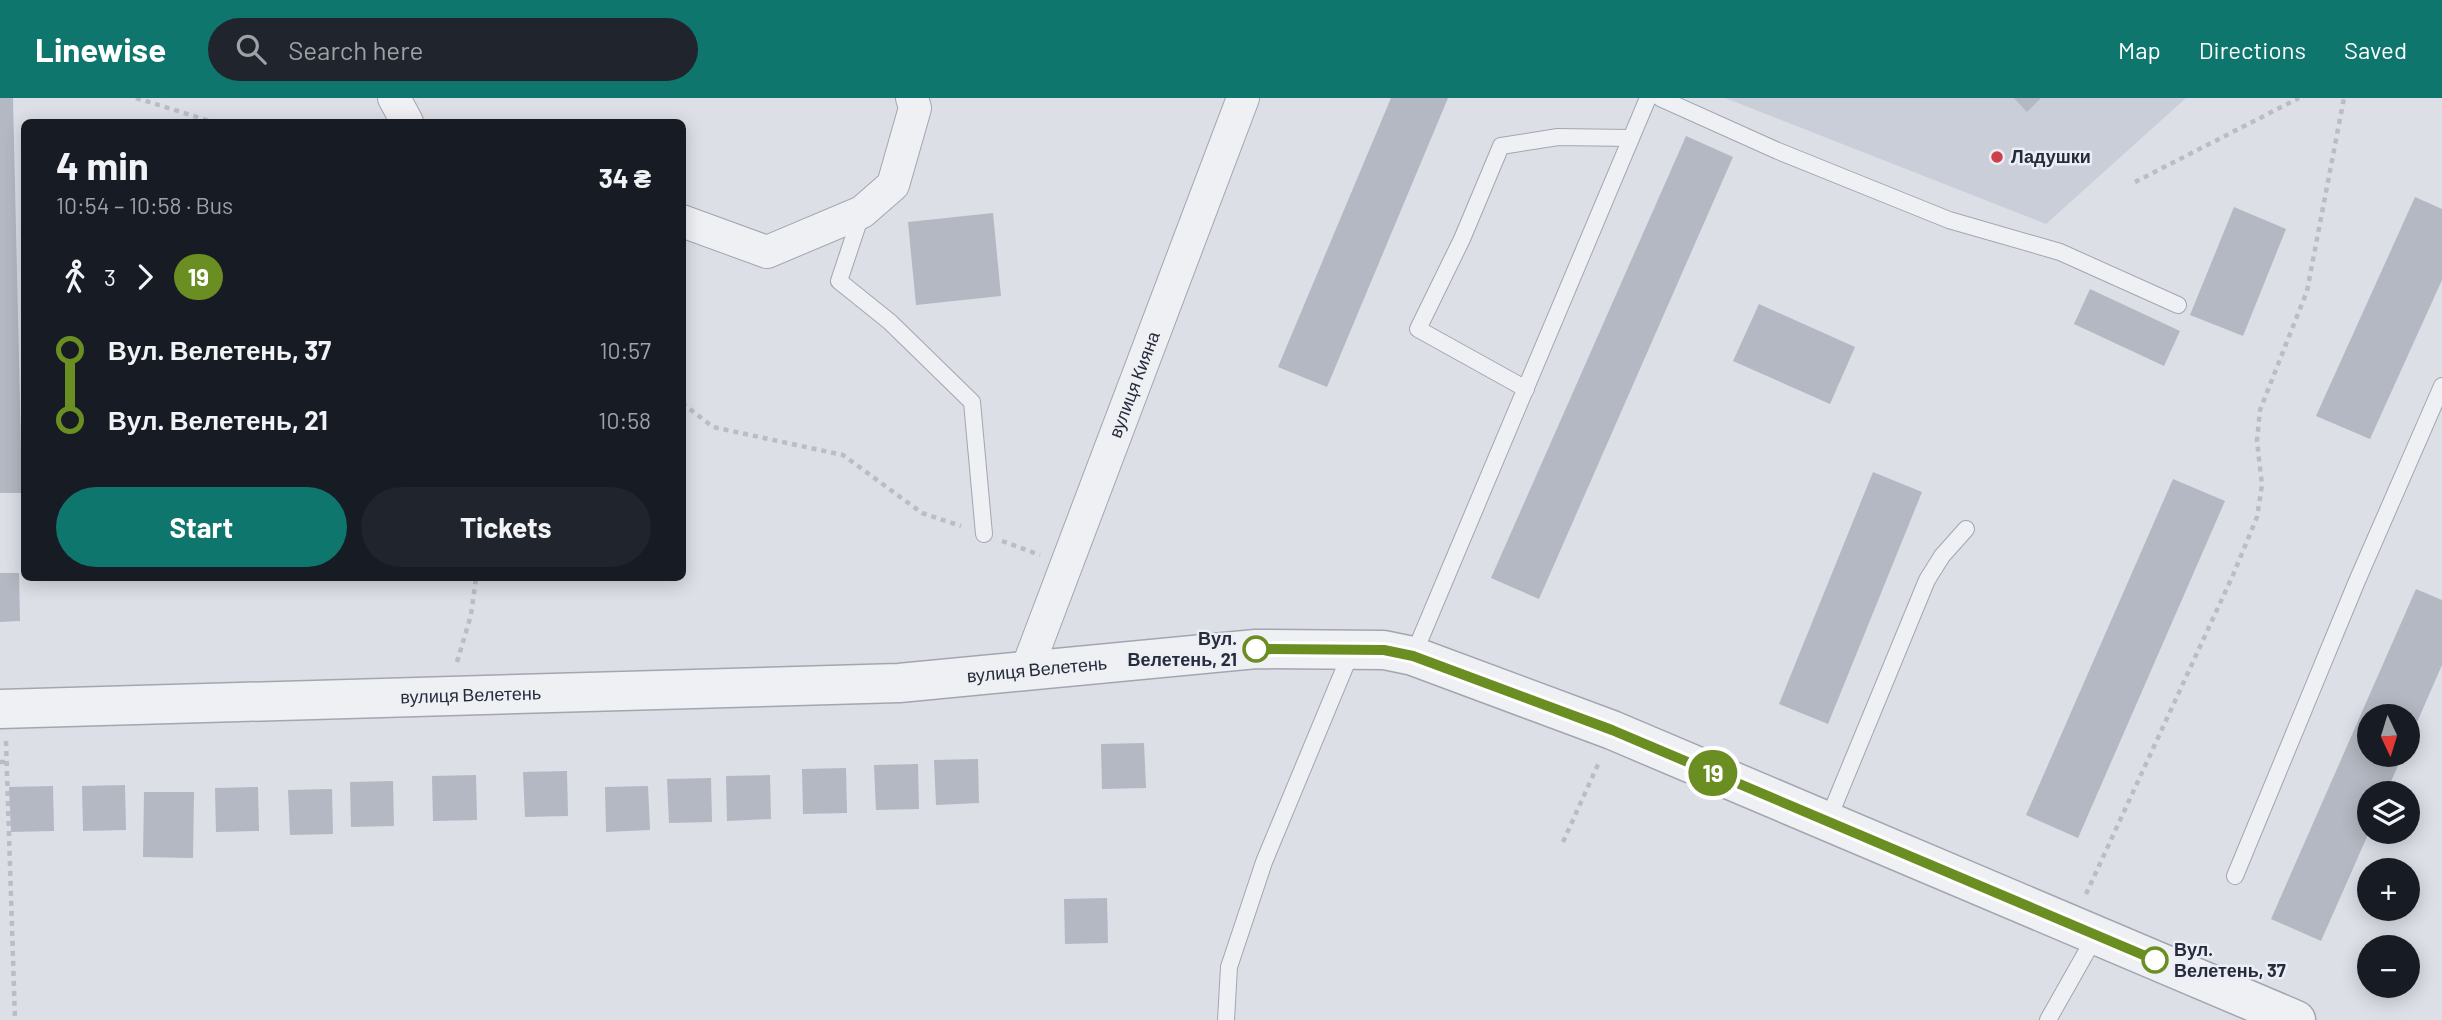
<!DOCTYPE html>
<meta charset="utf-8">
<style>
body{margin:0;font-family:Barlow,sans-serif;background:#20242c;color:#f1f3f6;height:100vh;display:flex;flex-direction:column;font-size:26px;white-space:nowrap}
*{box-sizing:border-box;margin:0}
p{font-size:23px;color:#9ea1a6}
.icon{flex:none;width:38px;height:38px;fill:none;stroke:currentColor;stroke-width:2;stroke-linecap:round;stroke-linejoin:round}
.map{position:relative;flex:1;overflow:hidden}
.drawer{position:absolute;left:21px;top:21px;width:665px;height:462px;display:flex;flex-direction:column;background:#171b24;border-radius:10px;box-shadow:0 4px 18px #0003}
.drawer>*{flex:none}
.badge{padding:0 14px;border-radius:23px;font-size:24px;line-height:46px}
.needle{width:46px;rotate:176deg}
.controls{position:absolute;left:2357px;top:606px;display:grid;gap:14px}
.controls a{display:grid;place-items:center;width:63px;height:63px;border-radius:50%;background:#171b24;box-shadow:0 4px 18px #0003;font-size:35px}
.map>.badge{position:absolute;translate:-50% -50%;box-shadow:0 0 0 4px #fff}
.legs{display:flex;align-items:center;gap:10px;height:77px;padding:0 35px;font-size:23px}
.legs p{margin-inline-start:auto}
.headline{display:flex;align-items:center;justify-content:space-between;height:119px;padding:0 35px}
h1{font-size:38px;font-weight:700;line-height:52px}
.primary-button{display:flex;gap:14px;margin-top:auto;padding:14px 35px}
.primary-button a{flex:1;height:80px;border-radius:42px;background:#0f766e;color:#fff;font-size:28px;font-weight:700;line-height:80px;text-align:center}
.primary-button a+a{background:#20242c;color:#f1f3f6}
ul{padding:0 35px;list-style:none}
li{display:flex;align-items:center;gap:24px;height:70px;font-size:26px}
li i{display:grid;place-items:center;width:10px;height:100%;margin:0 9px;background:currentColor}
li i::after{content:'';width:18px;height:18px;margin:-9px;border:5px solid;border-radius:50%;background:#171b24}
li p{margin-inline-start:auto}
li:first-child i{background:linear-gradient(#0000 50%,currentColor 0)}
li:last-child i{background:linear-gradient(currentColor 50%,#0000 0)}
header{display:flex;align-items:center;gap:42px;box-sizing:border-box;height:98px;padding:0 35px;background:#0f766e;color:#fff}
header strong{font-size:33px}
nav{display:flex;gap:38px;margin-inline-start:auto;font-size:24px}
.search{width:490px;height:63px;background:#20242c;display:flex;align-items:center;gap:18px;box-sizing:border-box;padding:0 24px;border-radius:38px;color:#9ea1a6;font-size:26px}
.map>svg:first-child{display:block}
.built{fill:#caced8}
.building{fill:#b3b8c2}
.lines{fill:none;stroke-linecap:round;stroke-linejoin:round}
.service-casing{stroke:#a2a6b0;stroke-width:18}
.minor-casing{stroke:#a2a6b0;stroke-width:34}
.tertiary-casing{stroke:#a2a6b0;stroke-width:41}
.path{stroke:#babdc4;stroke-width:4.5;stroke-dasharray:5 5;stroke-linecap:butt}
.service{stroke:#eef0f4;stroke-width:16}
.minor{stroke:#eef0f4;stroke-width:32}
.tertiary{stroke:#eef0f4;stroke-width:38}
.line-1-casing{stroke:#fff;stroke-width:16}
.line-1{stroke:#6b8e23;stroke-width:10}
.poi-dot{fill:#cc404a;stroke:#ebeef4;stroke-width:2.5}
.stop-1-dot{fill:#fff;stroke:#6b8e23;stroke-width:3.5}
.labels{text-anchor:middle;stroke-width:5;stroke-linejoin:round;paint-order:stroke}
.poi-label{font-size:18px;font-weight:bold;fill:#262c3c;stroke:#ebeef4;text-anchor:start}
.street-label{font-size:18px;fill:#262c3c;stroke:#ebeef4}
.stop-label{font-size:18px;font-weight:bold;fill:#262c3c;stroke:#ebeef4;text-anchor:end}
</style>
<header>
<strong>Linewise</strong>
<div class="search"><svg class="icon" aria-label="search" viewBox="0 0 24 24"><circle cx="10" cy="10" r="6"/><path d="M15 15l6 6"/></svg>Search here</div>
<nav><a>Map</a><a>Directions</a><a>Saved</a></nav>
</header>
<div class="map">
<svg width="2442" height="922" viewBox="0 0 2442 922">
<rect width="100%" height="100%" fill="#dcdfe6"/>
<path class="built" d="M1725,0H2186L2046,126Z"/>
<g class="building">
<path d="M0,0H13L22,395H0Z"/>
<path d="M1391,0H1448L1327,289L1278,269Z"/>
<path d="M2014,0H2041L2027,14Z"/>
<path d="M1686,38L1733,59L1539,501L1491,480Z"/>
<path d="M2415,99L2442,111V182L2370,341L2316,318Z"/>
<path d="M2234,109L2286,131L2243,238L2190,217Z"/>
<path d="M993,115L1001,198L916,207L908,124Z"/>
<path d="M2090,191L2180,233L2164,268L2074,226Z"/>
<path d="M1759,206L1855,249L1830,306L1733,263Z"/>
<path d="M1873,374L1922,394L1828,626L1779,606Z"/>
<path d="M2173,381L2225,403L2078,740L2026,717Z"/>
<path d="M0,475H19L20,523L0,524Z"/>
<path d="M2416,491L2442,502V567L2408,645V618H2370V656H2403L2386,695H2370V732L2321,843L2271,821Z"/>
<path d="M1144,645L1146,690L1102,691L1101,646Z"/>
<path d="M978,661L979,705L936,707L934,662Z"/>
<path d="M918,666L919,711L876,712L874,667Z"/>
<path d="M846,670L847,715L803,716L802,671Z"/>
<path d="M567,673L568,718L525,719L523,674Z"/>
<path d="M476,677L477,722L433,723L432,678Z"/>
<path d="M770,677L771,721L727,723L726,678Z"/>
<path d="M711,680L712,724L669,725L667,681Z"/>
<path d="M393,683L394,728L351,729L350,684Z"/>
<path d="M125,687L126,732L83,733L82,688Z"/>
<path d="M53,688L54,733L11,734L9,689Z"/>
<path d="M648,688L650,732L606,734L605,689Z"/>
<path d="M258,689L259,733L216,734L215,690Z"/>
<path d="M332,691L333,736L290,737L288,692Z"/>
<path d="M144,694H194L193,760L143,759Z"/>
<path d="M1107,800L1108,845L1065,846L1064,801Z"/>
</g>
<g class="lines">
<defs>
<g id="service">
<path d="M1660,0L1778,53L1949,122L2060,154L2178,207"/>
<path d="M862,114L839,183L890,224L972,304L984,436"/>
<path d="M1526,291L1418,231L1462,141L1501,48L1558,39L1631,40"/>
<path d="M1413,558L1648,0"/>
<path d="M1828,722L1927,482L1942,458L1966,431"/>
<path d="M2235,778L2357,483L2442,288"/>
<path d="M1226,922L1229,869L1264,764L1352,552"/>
<path d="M2048,922L2096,837"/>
</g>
<g id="minor">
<path d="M394,0L407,24"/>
<path d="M682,123L767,154L862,114L893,87L915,10L912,0"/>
<path id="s1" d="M1027,571L1243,0"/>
</g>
<g id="tertiary">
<path id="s2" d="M0,611L899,585L1256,551L1384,552L1413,558L1612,632L2296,922"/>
</g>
</defs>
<use href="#service" class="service-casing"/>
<use href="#minor" class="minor-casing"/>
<use href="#tertiary" class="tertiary-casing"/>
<g class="path">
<path d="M136,0L213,24"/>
<path d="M2135,84L2299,0"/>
<path d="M682,305L713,329L843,357L922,415L961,428"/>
<path d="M1002,443L1040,457"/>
<path d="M457,564L471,517L476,480"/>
<path d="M6,643L15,922"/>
<path d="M0,664H7"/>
<path d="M1563,744L1600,662"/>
<path d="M2086,796L2233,477L2257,419L2262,387L2257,343L2260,312L2307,193L2344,0"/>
</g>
<use href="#service" class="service"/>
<use href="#minor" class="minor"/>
<use href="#tertiary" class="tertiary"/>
</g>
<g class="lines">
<defs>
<path id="line-1" d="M1256,551L1384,552L1413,558L1612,632L2155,862"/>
</defs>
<use href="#line-1" class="line-1-casing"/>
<use href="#line-1" class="line-1"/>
</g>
<circle class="poi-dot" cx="1997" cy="59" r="7"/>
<g class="stop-1-dot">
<circle cx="1256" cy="551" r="12"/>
<circle cx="2155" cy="862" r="12"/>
</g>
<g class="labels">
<g class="poi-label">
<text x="2011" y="65">Ладушки</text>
</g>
<g class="street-label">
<text dy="6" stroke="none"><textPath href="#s1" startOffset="304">вулиця Кияна</textPath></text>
<text dy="6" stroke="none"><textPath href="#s2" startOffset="1038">вулиця Велетень</textPath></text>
<text dy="6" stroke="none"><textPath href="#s2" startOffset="471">вулиця Велетень</textPath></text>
</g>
<g class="stop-label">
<text x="1237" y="547">Вул.<tspan x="1237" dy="21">Велетень, 21</tspan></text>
<text x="2174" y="858" text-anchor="start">Вул.<tspan x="2174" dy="21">Велетень, 37</tspan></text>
</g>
</g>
</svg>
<div class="controls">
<a><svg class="needle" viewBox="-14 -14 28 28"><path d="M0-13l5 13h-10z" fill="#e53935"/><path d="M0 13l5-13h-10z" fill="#9ea1a6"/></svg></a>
<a><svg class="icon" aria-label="layers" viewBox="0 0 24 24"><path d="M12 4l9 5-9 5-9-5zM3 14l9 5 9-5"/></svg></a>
<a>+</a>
<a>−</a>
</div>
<b class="badge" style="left:1713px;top:675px;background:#6b8e23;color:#fff">19</b>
<section class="drawer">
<div class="headline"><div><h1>4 min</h1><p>10:54 – 10:58 · Bus</p></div><b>34 ₴</b></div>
<div class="legs"><svg class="icon" aria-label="walk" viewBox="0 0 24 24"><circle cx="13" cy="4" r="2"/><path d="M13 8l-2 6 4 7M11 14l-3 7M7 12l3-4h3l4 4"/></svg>3<svg class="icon" aria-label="forward" viewBox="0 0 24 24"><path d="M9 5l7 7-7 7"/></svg><b class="badge" style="background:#6b8e23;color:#fff">19</b></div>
<ul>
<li><i style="color:#6b8e23"></i><b>Вул. Велетень, 37</b><p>10:57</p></li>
<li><i style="color:#6b8e23"></i><b>Вул. Велетень, 21</b><p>10:58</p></li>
</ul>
<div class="primary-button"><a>Start</a><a>Tickets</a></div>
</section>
</div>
